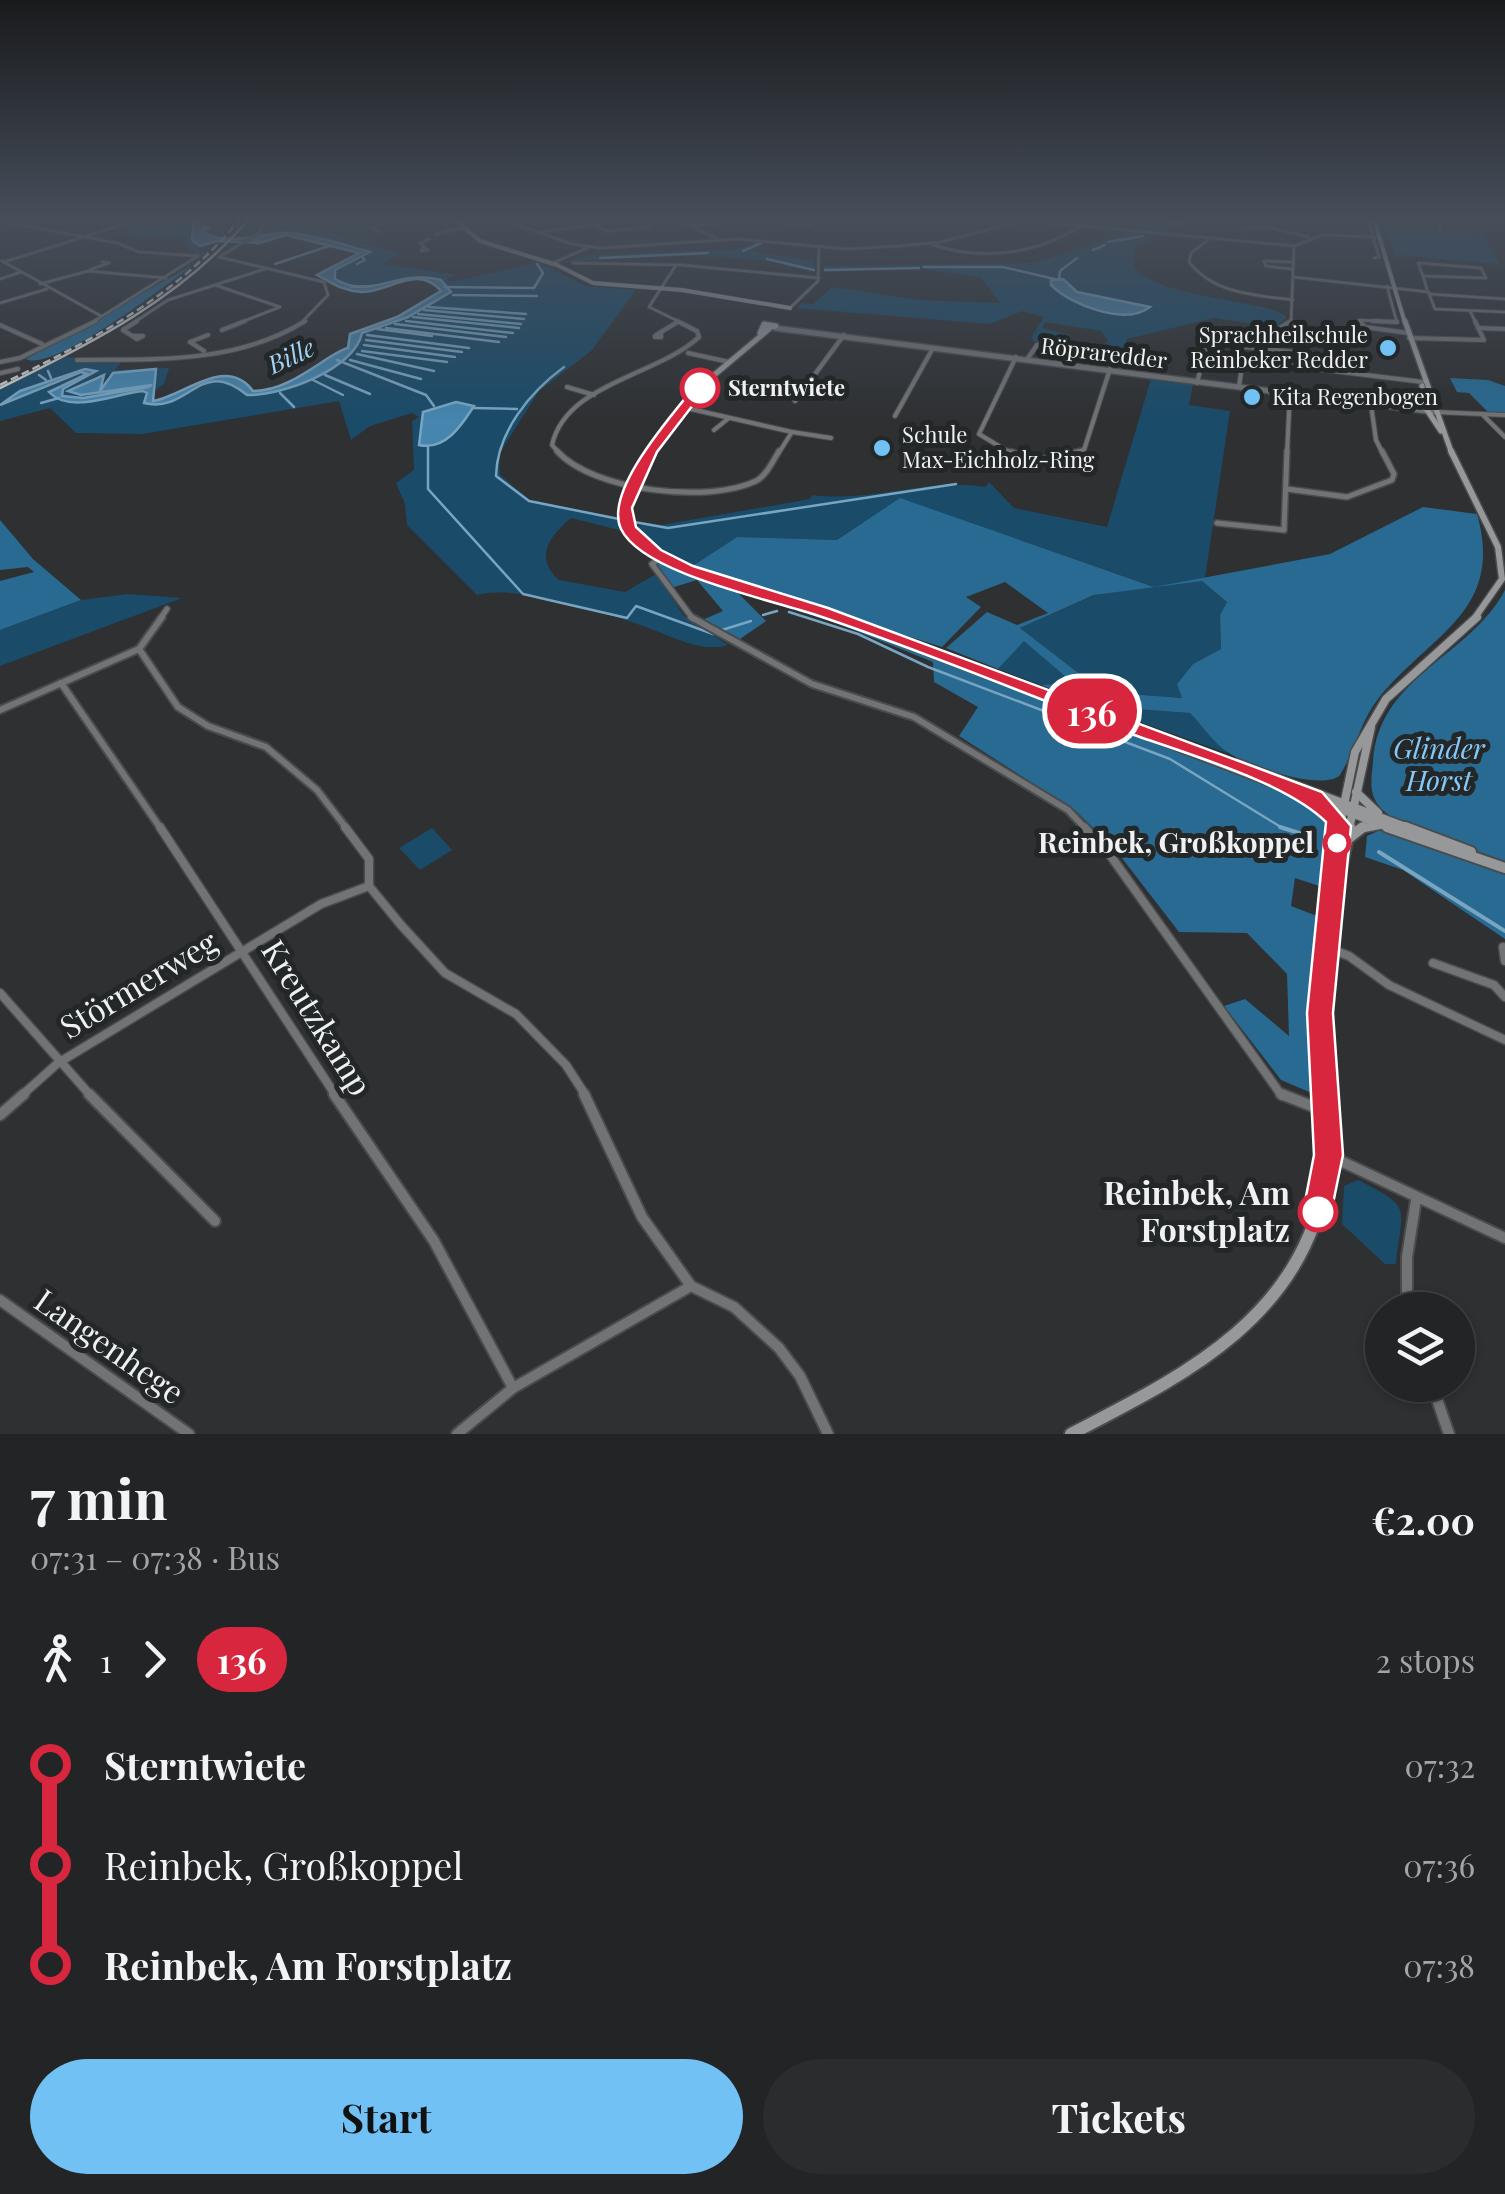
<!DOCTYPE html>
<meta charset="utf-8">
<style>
body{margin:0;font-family:"Playfair Display",serif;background:#2a2c2e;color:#f1f3f6;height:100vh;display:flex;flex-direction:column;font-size:38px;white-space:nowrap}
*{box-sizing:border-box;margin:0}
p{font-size:32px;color:#a2a4a7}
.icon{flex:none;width:55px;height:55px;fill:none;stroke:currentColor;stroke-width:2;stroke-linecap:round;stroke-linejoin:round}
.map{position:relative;height:1434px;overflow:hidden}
.panel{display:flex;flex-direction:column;background:#222426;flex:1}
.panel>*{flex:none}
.badge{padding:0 20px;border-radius:32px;font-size:35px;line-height:65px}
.fabs{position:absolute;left:1365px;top:1292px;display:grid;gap:20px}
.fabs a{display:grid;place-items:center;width:110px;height:110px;border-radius:50%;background:#222426;box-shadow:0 2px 8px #0004,0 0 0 2px #3f4143;font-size:50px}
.map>.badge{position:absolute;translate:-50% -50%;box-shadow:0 0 0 5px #fff}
.legs{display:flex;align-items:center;gap:15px;height:110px;padding:0 30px;font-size:32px}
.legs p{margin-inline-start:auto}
.head{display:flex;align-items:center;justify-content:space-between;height:170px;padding:0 30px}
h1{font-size:55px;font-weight:700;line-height:75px}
.cta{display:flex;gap:20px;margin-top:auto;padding:20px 30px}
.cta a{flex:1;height:115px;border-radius:60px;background:#72c1f5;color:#111;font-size:40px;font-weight:700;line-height:115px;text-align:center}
.cta a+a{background:#2a2c2e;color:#f1f3f6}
ul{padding:0 30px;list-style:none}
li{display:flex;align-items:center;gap:35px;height:100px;font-size:38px}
li i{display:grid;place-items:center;width:15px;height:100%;margin:0 12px;background:currentColor}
li i::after{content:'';width:25px;height:25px;margin:-12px;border:8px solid;border-radius:50%;background:#222426}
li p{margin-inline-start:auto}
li:first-child i{background:linear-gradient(#0000 50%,currentColor 0)}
li:last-child i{background:linear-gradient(currentColor 50%,#0000 0)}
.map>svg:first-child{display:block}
.green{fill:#1a4b69}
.forest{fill:#286a91;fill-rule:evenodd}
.water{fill:#4585ae;stroke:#78a5c2;stroke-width:2.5}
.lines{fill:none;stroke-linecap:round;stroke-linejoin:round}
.stream-far1{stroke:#78a5c2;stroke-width:2.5}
.stream{stroke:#78a5c2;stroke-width:4}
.minor-far5-casing{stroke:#494b4d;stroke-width:4}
.minor-far4-casing{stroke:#494b4d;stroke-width:6}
.minor-far3-casing{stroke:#494b4d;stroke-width:8}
.minor-far2-casing{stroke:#494b4d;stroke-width:10}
.minor-far1-casing{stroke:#494b4d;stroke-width:11}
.minor-casing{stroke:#494b4d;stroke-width:14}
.tertiary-casing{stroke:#494b4d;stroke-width:8}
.secondary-far5-casing{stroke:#494b4d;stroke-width:5}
.secondary-far4-casing{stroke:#494b4d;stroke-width:8}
.secondary-far3-casing{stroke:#494b4d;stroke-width:9}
.secondary-far2-casing{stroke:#494b4d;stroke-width:11}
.secondary-far1-casing{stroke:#494b4d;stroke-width:14}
.secondary-casing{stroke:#494b4d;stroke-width:16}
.minor-far5{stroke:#717374;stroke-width:2.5}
.minor-far4{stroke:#717374;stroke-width:4}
.minor-far3{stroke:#717374;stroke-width:5}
.minor-far2{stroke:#717374;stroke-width:6}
.minor-far1{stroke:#717374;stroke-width:8}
.minor{stroke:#717374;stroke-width:10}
.tertiary{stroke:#717374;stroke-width:5}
.secondary-far5{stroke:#96989a;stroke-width:4}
.secondary-far4{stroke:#96989a;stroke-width:5}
.secondary-far3{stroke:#96989a;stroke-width:6}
.secondary-far2{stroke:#96989a;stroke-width:8}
.secondary-far1{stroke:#96989a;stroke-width:10}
.secondary{stroke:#96989a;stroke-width:12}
.tram{stroke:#ced0d1;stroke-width:2.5}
.rail{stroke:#ced0d1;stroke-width:2.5;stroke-dasharray:8 4;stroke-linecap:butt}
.line-1{fill:#d7263d;stroke:#fff;stroke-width:2.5}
.poi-dot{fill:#72c1f5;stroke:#242728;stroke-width:4}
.stop-1-dot{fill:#fff;stroke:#d7263d;stroke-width:5}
.labels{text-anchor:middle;stroke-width:10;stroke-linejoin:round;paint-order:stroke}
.far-poi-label{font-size:22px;fill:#eff1f2;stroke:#242728;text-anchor:start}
.far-street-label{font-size:22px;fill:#eff1f2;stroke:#242728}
.far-stop-label{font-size:22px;font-weight:bold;fill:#eff1f2;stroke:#242728;text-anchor:start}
.far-water-label{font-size:25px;font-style:italic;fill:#a0d3f6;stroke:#242728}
.park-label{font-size:28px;font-style:italic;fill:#84caf9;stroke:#242728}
.stop-label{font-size:28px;font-weight:bold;fill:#eff1f2;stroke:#242728;text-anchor:end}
.near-street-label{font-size:32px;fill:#eff1f2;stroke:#242728}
.near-stop-label{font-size:32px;font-weight:bold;fill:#eff1f2;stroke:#242728;text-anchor:end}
</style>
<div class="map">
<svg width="1505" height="1434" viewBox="0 0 1505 1434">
<rect width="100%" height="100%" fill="#2e3032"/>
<g class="green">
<path d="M194,219L191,234L200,246L197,250L206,252L218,241L194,264L200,256L193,252L204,253L189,250L182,238L126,232L100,239L127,231L118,225L122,224L133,230Z"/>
<path d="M1106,219C1129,219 1152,231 1173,220L1169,219H1207L1163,231L1134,247V267C1161,300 1266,299 1287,317L1276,327L1214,318L1127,339L1121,356L1124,367L1090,364L1093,353L1108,341L1101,331L1045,322L1042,328L1069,335L1063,344L1036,343L1031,338L1044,317L1022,311L990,324L797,308L802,303L813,304L832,287L919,300L1000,303L981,277L909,267L825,272L823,266L1034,263L1136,230L1156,231Z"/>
<path d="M302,225L351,240L370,236L376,240L357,242L400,254L381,264L458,275L446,279L450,282L539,263L586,286L636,290L591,351L539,391L499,454L500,475L530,500L619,518V530L571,518C550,536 533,557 559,580L625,592L656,574L684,616L728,645C701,653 673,637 646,627C604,613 519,584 477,595L407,525L405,504L396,483L414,470L412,421L419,417L412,413L370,426L351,440L339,401L142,434L76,433L50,408L0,421V405L81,372L87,373L51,391L67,402L143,391L148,393L144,401L166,403L219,379L251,396L278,391L351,354L362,333L408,317L451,292C428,248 365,310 333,275L340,266L370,254L291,233L250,239L266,229L265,235L269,236Z"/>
<path d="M1385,225L1483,235L1500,264L1394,255Z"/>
<path d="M761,240L772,241L750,251L814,261L815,270L787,267L789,263L702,255L561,262L589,255L741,249Z"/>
<path d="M66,357L121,362L115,370L169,368L164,384L155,390L156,369L108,375L100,391L104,378L98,375L69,391L81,395L152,385L148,388L83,398L62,396L60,391L94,369H85L0,402V389Z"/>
<path d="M1151,379L1193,384L1189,405L1230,411L1205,578L1191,581H1202L1227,602L1220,615L1221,649L1193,664L1177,684L1183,698L1103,692L1020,628L1095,595L1152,586L900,499L837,540L737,537L691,567L650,544L634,526L645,525L631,520L661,525L810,499L812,495C871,503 931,477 985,487L989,482L1014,508L1107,527Z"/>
<path d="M128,594L182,598L0,666V630L81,600Z"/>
<path d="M1024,640L1074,683L1041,685L998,669Z"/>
<path d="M1095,706L1190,713L1229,754Z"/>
<path d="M432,828L452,850L420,870L399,848Z"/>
<path d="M1358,1180C1414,1208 1402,1206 1396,1264H1385L1342,1224L1344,1186Z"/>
</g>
<g class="forest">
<path d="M194,264C168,284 53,373 26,359Z"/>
<path d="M1450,378L1488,380L1505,386V414L1489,413L1469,393L1457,392Z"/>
<path d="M900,498L1154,587L1330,554L1423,507L1477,514C1505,612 1430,634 1378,699C1360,722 1355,751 1340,775C1323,792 1248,766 1229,753C1214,744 1202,725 1190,713L1095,706L1041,685L1073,683L1024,641L998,669L946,648L987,612L1017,625L1048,613L1005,582L966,597L981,607L942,647L691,567L737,537L837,540ZM1202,581L1227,602L1220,615L1221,649L1193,664L1177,684L1182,698L1103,692L1020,628L1094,595Z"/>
<path d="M0,520L33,559L81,600L0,630V581L34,572L28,567L0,570Z"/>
<path d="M661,561L821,614L1205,760L1325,811L1322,887L1295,878L1291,906L1317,916L1311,1040L1314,1094L1281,1080L1224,1006L1245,999L1289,1036L1287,974L1247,933L1179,932L1118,853L1076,811L959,736L978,707L934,682L933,662L839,624L737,592L766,621L737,641L700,621L723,611L697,580L671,588L656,564Z"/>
<path d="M1505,590V862C1474,851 1389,829 1375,800C1369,788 1372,774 1373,762C1378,676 1470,657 1505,590Z"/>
<path d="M1378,831H1395L1505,872V939L1403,870L1365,857L1367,836Z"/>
</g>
<g class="water">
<path d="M194,219H205L203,225L209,228L202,231C227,249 265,230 292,233C318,236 345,245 370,252L335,270V279C372,301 396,268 441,280L451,292L408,317L362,333C355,369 282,396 247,395C199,356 190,414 144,403L147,393L143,391C117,393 70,415 49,392L87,374L81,372L0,405L20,391L85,369L96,371L63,389L62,396L83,398L148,387L152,385L81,395L68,391L104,375L100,391L113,373L156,369L153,401C184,396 226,354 253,391C291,392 329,352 348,348L350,334L397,317L441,291C417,263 389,293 361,292C343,291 332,283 317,275L359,253L286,235L259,243L218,241L200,246L192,240Z"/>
<path d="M1063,279L1077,292L1150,307C1125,326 1071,305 1051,285V280Z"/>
<path d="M456,402L474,406C463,423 446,451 419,445L423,412Z"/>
</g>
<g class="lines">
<g class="stream-far1">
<path d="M1170,223L1197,219"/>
<path d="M1108,242L1143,236"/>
<path d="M1093,250L1105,245"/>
<path d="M743,251L761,243"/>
<path d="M600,258L708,253"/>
<path d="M767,259L814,270"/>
<path d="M275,264L329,246"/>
<path d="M357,264L365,260L362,257"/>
<path d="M924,267H1003L1059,280L1060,271L1077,258"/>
<path d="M825,270L919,268"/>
<path d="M351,287L372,286"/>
<path d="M445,287L534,288L543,273L537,264"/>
<path d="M453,295L537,296"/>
<path d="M428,307L526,314"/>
<path d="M424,310L524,319"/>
<path d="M418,314L521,324"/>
<path d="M413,317L519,328"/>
<path d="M406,321L513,333"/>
<path d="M395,324L506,337"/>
<path d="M386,328L499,342"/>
<path d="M377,329L432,336"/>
<path d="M367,335L469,348"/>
<path d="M366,340L462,352"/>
<path d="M364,345L455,357"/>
<path d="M362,351L447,362"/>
<path d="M357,354L434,371"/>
<path d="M337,360L426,395L434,406"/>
<path d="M350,360L421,379"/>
<path d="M564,367C530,392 497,432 496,476L529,501L619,519"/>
<path d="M48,371L51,378"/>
<path d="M39,375L46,380"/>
<path d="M325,375L370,394"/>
<path d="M313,380L343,395"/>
<path d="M280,393L294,407"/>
<path d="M41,403L59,398"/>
<path d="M474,408L517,409"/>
<path d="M428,447V489L523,594L627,618L636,606L713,634"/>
<path d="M634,522L668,528L956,484"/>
<path d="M789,612L858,634L928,667L1170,759L1284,829"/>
<path d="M763,615L777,611"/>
<path d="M722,630L751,621"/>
</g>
<g class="stream">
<path d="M1280,827L1312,837"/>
<path d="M1379,852L1505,931"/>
</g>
<defs>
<g id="minor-far5">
<path d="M266,219L259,233L219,257L324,282L328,295L301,323"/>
<path d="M500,219L572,244L600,248L738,239L846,249L899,246L941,242L1023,220L1294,246"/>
<path d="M584,219L606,231L650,227L640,219"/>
<path d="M676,219L716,238"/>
<path d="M756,219L810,225"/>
<path d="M1274,219L1267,227L1308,237"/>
<path d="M1368,219L1379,257L1374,258"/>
<path d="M1437,219L1441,230"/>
<path d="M0,221L117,243L139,252L198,256L91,323"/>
<path d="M689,226L747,219"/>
<path d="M1242,228L1267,227"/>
<path d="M449,230L436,234L462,228"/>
<path d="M379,232L372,229L383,224"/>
<path d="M540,232L633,219"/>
<path d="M1212,237L1191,253L1189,262C1214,294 1255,295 1293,300"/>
<path d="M931,244C981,262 1038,254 1082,225"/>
<path d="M423,247L421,251L428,250L420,243L429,239"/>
<path d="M2,261L101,316"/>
<path d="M4,262L141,219"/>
<path d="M1292,262L1264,261L1266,266L1292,269"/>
<path d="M573,263L681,265L819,278"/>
<path d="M1418,263L1481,268L1486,278L1423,276Z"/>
<path d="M550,264L588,248"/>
<path d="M676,265L649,307L682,323"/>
<path d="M89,270L109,263L102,262"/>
<path d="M1423,276L1427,289"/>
<path d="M1293,277L1429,292"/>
<path d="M0,279L21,272"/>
<path d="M40,284L88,271L166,278"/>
<path d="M215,285L280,307L239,323"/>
<path d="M1387,286L1397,323"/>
<path d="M1505,299L1429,294L1435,309L1505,312"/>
<path d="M0,303L47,289"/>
<path d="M790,308L818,281L819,246"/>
<path d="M1470,311L1476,323"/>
<path d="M133,323L168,300L265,269"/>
<path d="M1287,323L1291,321L1294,246L1323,235L1379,237"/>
<path d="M1362,323L1359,320L1397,322"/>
</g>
<g id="minor-far4">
<path d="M1360,321L1365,327L1408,333"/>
<path d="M1373,321L1397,322"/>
<path d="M0,325L42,344"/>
<path d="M1478,328L1505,329"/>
<path d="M222,330L245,321"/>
<path d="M661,332V337H655V336Z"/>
<path d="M661,332L676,323"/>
<path d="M134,336H143L137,339L123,330L137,321"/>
<path d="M1409,338L1484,340L1475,321"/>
<path d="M1222,339L1245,347L1322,355"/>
<path d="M204,351L190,342L208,335"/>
<path d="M688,353L729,362"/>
<path d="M1316,355H1322"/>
<path d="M1028,358L1037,345L1063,346L1046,345"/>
<path d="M77,360C154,359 237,364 305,321"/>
<path d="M0,362L20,358L96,321"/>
<path d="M1,373L18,369"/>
<path d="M1197,383L1207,342L1276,330L1291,321"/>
<path d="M1239,386L1243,360L1423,382"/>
<path d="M567,387L594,395"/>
<path d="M795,401L844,335"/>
<path d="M1371,405L1376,440L1383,454"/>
<path d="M682,407L792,432L778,454"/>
<path d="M1435,412L1505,415"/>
<path d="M1483,415L1505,437"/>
<path d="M895,416L933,348"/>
<path d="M714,430L729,418"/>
<path d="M792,432L831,438"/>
<path d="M560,454L552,445C566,383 657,376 699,337L697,331L677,321"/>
<path d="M1012,454L979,434L1016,357"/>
<path d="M1078,454L1084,450L1110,369"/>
<path d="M1287,454L1290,392"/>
</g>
<g id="minor-far3">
<path d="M557,451C593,491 708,504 756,481C766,476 773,461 779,451"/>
<path d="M1005,451L1046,459L1082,451"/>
<path d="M1004,467L1012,452"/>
<path d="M1287,489L1347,497L1392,480L1394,474L1382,451"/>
<path d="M1217,523L1284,530L1287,451"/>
<path d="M662,557L652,564L693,619"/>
<path d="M160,619L167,609"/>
</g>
<g id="minor-far2">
<path d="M162,617L139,649L178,707L208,726L266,747L317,790L347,829"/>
<path d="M691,617L812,684L914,717L1068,810L1086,829"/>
<path d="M61,683L161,829"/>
<path d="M0,710L139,649"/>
</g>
<g id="minor-far1">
<path d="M160,827L336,1096"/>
<path d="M345,827L369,859V886L401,925L445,973L516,1014L566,1065L586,1096"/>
<path d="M1084,827L1110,855L1282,1096"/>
<path d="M1503,947L1505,961"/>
<path d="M1328,948L1349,956L1389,985L1505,1040"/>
<path d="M1433,963L1494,985L1505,997"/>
<path d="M0,993L91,1096"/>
<path d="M21,1096L58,1063L321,904L369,886"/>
</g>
<g id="minor">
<path d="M89,1094L215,1221"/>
<path d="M334,1094L434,1241L513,1388"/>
<path d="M584,1094L642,1217L691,1286L734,1307L779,1348L800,1376L828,1434"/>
<path d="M1281,1094L1327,1112"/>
<path d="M0,1115L24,1094"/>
<path d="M1330,1156L1505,1238"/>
<path d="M0,1300L189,1434"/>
<path d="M1407,1310V1257L1416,1200"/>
<path d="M1432,1385L1449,1434"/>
<path d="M457,1434L513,1388L691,1286"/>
</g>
<path id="tertiary" d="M775,328L1435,412"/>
<g id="secondary-far5">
<path d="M454,219L480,241L557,265L593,283L682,290L790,308"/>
<path d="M1374,219L1405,323"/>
</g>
<g id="secondary-far4">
<path d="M1405,321L1452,454"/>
<path d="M760,333L764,324L776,326L766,328"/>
<path d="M1422,386L1427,410L1441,431"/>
<path d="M647,454L701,386L769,329"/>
</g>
<g id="secondary-far3">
<path d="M649,451L629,490L624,517L633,535L666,562L847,619"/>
<path d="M1451,451L1498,547L1502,579L1474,619"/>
</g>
<g id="secondary-far2">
<path d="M839,617L1393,829"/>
<path d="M1237,763L1411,829"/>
<path d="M1356,792L1378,813"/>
<path d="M1318,801L1340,825"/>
<path d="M1339,829L1355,752L1386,699L1477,617"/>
<path d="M1349,829L1371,727"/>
<path d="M1359,829L1380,825"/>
</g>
<g id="secondary-far1">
<path d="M1387,827L1505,868"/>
<path d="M1405,827L1471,852"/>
<path d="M1349,838L1363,827"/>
<path d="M1334,903L1350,827"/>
<path d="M1325,1096L1322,989L1340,827"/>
</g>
<path id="secondary" d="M1071,1434C1185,1375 1301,1319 1326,1178C1331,1152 1326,1121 1325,1094"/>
</defs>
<use href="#minor-far5" class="minor-far5-casing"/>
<use href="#minor-far4" class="minor-far4-casing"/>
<use href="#minor-far3" class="minor-far3-casing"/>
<use href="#minor-far2" class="minor-far2-casing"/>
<use href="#minor-far1" class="minor-far1-casing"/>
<use href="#minor" class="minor-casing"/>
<use href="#tertiary" class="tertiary-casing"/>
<use href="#secondary-far5" class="secondary-far5-casing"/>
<use href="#secondary-far4" class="secondary-far4-casing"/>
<use href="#secondary-far3" class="secondary-far3-casing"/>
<use href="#secondary-far2" class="secondary-far2-casing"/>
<use href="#secondary-far1" class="secondary-far1-casing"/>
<use href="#secondary" class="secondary-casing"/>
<use href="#minor-far5" class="minor-far5"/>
<use href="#minor-far4" class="minor-far4"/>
<use href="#minor-far3" class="minor-far3"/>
<use href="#minor-far2" class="minor-far2"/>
<use href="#minor-far1" class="minor-far1"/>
<use href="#minor" class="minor"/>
<use href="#tertiary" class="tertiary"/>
<use href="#secondary-far5" class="secondary-far5"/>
<use href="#secondary-far4" class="secondary-far4"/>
<use href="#secondary-far3" class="secondary-far3"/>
<use href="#secondary-far2" class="secondary-far2"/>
<use href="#secondary-far1" class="secondary-far1"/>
<use href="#secondary" class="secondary"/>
<path class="tram" d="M0,388C93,343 181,298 249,219"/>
<path class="rail" d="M0,385C90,341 176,298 240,219"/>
</g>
<linearGradient id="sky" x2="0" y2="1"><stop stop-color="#191a1c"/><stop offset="0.52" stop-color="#464e5a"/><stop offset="1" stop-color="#464e5a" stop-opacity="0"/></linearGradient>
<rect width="1505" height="420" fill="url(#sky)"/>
<path class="line-1" d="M696,385L706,388L657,452L632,508L636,527L661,550L693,566L828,608L1322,792L1351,826L1333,1013L1343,1155L1329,1223L1318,1228L1307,1223L1303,1212L1314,1155L1307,1013L1326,822C1285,781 1183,753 1126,732C1022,693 919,649 813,614C768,599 642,573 621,529C603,491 673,414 696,385Z"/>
<g class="poi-dot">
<circle cx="1388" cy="348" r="10"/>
<circle cx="1252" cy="397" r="10"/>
<circle cx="882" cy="448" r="10"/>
</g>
<g class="stop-1-dot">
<circle cx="700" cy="388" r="18"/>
<circle cx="1337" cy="843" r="12"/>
<circle cx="1318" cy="1212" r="18"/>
</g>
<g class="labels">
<g class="far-poi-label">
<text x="1368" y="343" text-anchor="end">Sprachheilschule<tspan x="1368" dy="25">Reinbeker Redder</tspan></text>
<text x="1272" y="405">Kita Regenbogen</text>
<text x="902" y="443">Schule<tspan x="902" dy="25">Max-Eichholz-Ring</tspan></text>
</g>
<g class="far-street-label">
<text transform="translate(1104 353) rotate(7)" y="8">Röpraredder</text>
</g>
<g class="far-stop-label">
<text x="728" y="396">Sterntwiete</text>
</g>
<g class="far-water-label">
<text transform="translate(291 356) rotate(-25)" y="9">Bille</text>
</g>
<g class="park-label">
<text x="1439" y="759">Glinder<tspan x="1439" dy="32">Horst</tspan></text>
</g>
<g class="stop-label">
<text x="1314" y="853">Reinbek, Großkoppel</text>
</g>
<g class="near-street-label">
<text transform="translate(139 985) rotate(-31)" y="11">Störmerweg</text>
<text transform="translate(316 1018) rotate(58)" y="11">Kreutzkamp</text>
<text transform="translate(109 1347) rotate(35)" y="11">Langenhege</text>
</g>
<g class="near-stop-label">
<text x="1290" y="1205">Reinbek, Am<tspan x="1290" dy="37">Forstplatz</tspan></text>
</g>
</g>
</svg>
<div class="fabs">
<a><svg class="icon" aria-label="layers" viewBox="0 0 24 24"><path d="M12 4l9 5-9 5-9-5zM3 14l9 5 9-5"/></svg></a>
</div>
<b class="badge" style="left:1092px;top:711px;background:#d7263d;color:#fff">136</b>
</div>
<section class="panel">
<div class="head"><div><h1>7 min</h1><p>07:31 – 07:38 · Bus</p></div><b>€2.00</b></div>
<div class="legs"><svg class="icon" aria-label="walk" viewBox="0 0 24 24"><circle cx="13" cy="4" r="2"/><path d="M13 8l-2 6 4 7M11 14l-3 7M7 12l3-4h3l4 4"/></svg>1<svg class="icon" aria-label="forward" viewBox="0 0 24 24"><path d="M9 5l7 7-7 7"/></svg><b class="badge" style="background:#d7263d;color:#fff">136</b><p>2 stops</p></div>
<ul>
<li><i style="color:#d7263d"></i><b>Sterntwiete</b><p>07:32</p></li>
<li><i style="color:#d7263d"></i><span>Reinbek, Großkoppel</span><p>07:36</p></li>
<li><i style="color:#d7263d"></i><b>Reinbek, Am Forstplatz</b><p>07:38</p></li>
</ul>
<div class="cta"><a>Start</a><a>Tickets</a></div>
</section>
